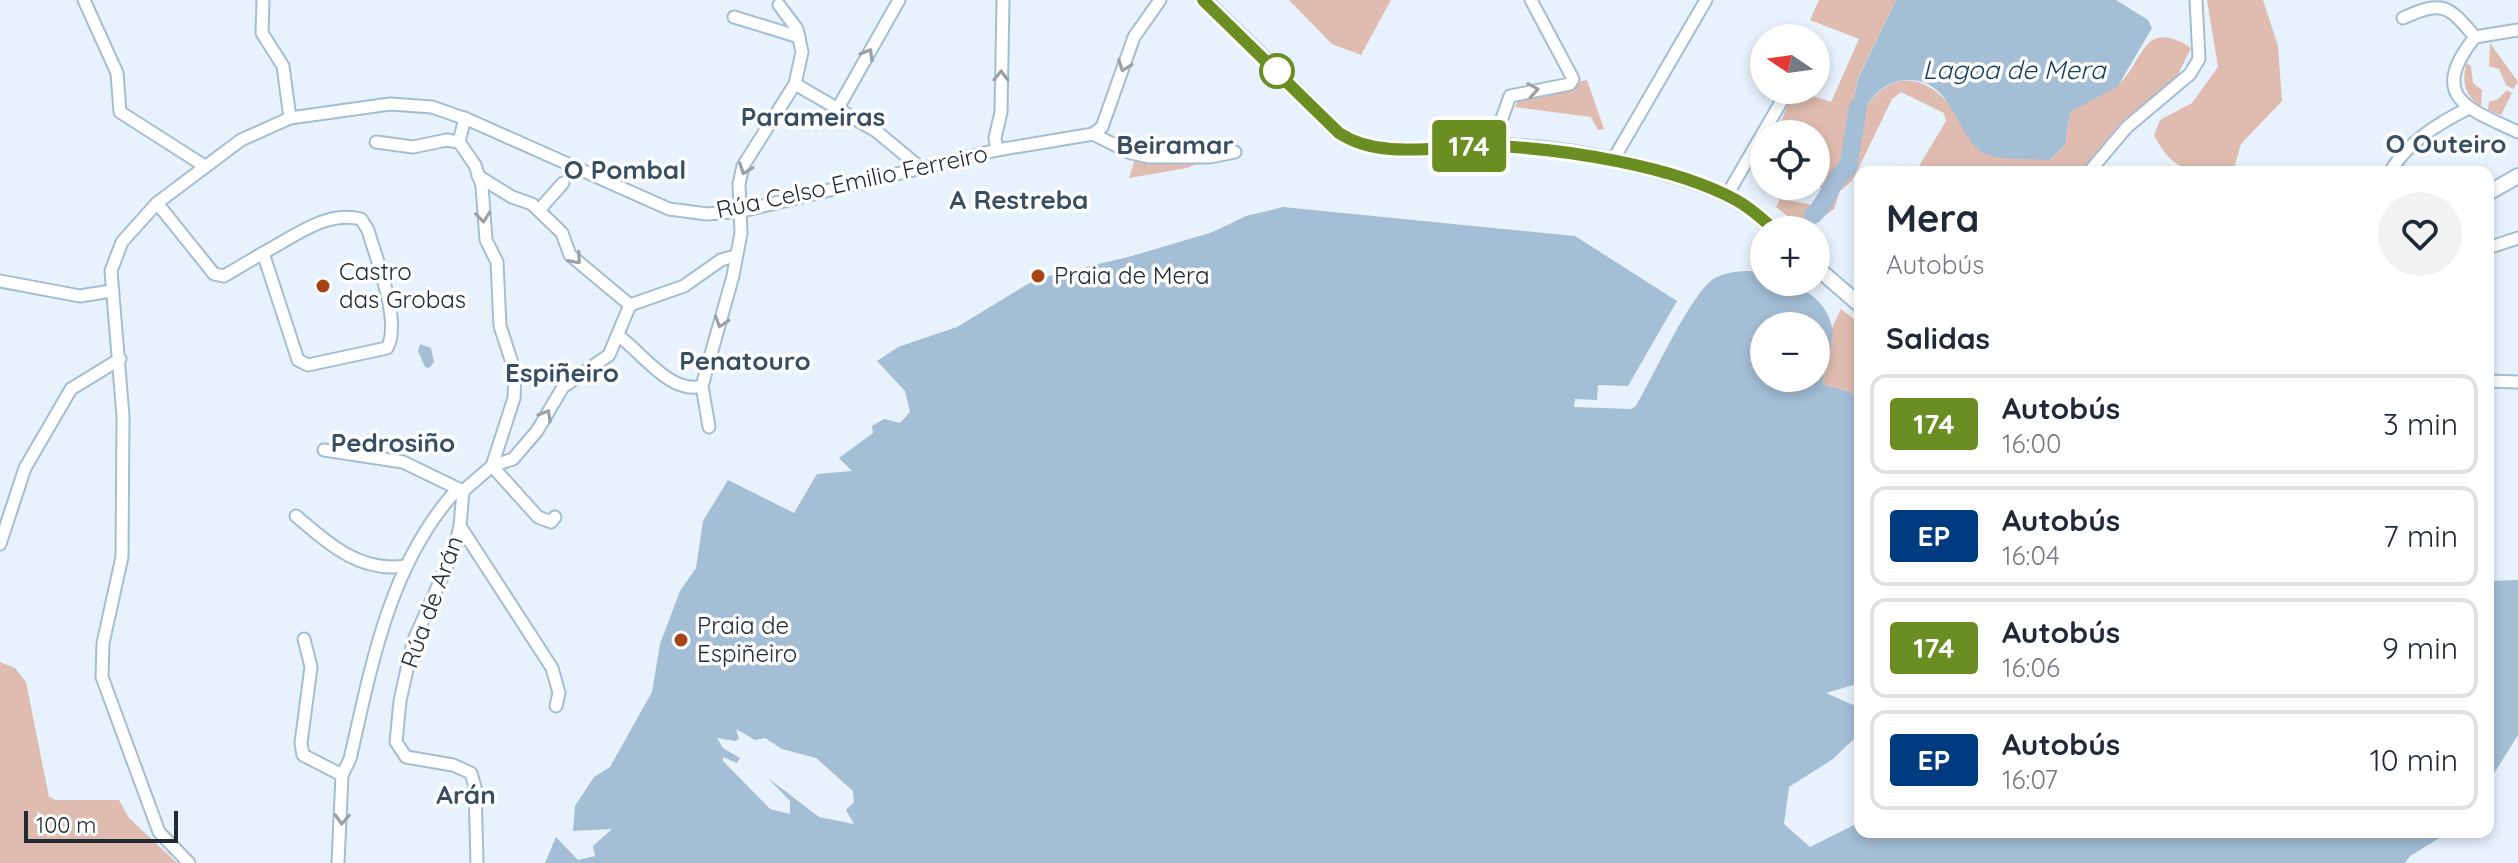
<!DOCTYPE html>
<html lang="es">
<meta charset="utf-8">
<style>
body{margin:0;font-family:Quicksand,sans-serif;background:#f2f2f3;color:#1f2937;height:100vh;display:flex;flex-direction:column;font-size:30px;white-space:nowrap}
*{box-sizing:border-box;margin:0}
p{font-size:26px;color:#747a83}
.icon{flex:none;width:44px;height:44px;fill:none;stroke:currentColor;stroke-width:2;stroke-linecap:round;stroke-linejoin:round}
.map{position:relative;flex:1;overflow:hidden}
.drawer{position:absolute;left:1854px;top:166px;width:640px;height:672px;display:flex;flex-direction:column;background:#fff;border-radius:16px;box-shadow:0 4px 12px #0003}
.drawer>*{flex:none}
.badge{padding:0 16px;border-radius:6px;font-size:28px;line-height:52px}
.needle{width:52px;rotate:283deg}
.controls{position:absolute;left:1750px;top:24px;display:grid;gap:16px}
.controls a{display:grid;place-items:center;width:80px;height:80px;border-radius:50%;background:#fff;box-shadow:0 4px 12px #0003;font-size:40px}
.scale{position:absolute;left:24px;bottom:20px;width:154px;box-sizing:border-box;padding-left:8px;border:4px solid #212b34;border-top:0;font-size:22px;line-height:28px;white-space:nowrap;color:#212b34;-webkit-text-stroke:6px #fefefe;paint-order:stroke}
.map>.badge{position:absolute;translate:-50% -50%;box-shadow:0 0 0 4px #fff}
h2{padding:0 32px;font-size:30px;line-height:72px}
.round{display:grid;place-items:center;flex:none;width:84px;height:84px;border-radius:42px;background:#f2f2f3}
.overview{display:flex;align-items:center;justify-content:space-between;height:136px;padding:0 32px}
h1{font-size:38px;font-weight:700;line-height:60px}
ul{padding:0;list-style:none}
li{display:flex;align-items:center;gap:24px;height:100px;margin:0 16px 12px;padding:0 16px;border:4px solid #e0e1e3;border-radius:16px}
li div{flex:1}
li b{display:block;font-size:30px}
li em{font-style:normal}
li .badge{min-width:88px;font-weight:700;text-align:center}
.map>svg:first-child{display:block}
.green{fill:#dfbcaf}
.water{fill:#a4bed6;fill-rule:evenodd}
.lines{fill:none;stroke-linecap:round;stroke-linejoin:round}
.river{stroke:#a4bed6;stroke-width:18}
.minor-casing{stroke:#a3bdd4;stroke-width:15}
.major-casing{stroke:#a3bdd4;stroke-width:18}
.minor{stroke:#fff;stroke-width:11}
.major{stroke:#fff;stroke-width:14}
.oneway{stroke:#9ba0a4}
.line-casing{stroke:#fff;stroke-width:18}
.line{stroke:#6b8e23;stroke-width:12}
.stop-dot{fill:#fff;stroke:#6b8e23;stroke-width:4}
.poi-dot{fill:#a84315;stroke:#fefefe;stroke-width:3}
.labels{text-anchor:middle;stroke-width:7;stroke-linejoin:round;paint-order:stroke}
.street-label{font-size:24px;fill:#212b34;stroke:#fefefe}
.poi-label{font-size:24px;fill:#212b34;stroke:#fefefe;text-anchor:start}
.water-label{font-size:26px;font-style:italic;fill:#123d5f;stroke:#fefefe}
.neighbourhood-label{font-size:26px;font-weight:bold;fill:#384e62;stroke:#fefefe}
</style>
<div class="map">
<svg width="2518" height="863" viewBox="0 0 2518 863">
<rect width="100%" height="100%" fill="#e7f2fc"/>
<g class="green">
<path d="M1289,0H1391L1361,55L1332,44Z"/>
<path d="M1819,0H1896L1857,80L1850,128H1855C1876,79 1913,61 1952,107C1963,119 1967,136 1978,149L2050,160L2065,145L2070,112C2084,101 2100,97 2115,87C2144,67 2140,15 2191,48L2172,87L2106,143L2082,172H1967L1957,168L1955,172H1900L1903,165L1916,171L1946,121L1944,113L1901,92L1892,99L1853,180L1840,191L1834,209L1805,230L1776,207L1780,199L1813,205L1825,190L1816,185V165L1821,153L1816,150V134L1777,131L1794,90L1831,102L1859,39L1810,20Z"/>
<path d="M2207,0H2263L2278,46L2282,101L2241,144L2233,172C2192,172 2174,174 2154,135L2160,120L2192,103L2218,67Z"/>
<path d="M2490,43L2518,82L2513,89L2506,85L2499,69L2489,66Z"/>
<path d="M2467,63L2471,66L2473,83L2482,90L2481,106C2465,97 2461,80 2467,63Z"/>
<path d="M1587,80L1604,129L1598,130L1591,117L1515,107L1522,92Z"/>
<path d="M2507,90L2512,93L2501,115L2488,110L2489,102L2498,99Z"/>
<path d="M1135,159L1168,164L1205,161L1187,168L1129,178Z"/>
<path d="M1841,309L1860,324V395L1822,384L1832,328Z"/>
<path d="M0,662L15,668L26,682L49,797L56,800H119L129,818L177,863H0Z"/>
</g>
<g class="water">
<path d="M1896,0H2116L2148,20L2152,28L2118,86L2070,112L2065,145L2050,160C2031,158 2006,161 1988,155C1955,144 1956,71 1899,81C1877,85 1863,109 1855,129L1850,128L1857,81Z"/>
<path d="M1283,207L1575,236L1677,301L1628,386L1598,385L1597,400L1575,399L1574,407L1631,409L1636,406C1651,381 1693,289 1715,278C1728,271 1751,269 1764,273V282C1794,282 1825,294 1832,327C1835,342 1825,368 1822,384L1860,395V683L1826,693L1860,708V733L1833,759L1789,787L1784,824L1810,847L1860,822V832H2449L2410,856L2405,863H545L556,837L578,860L595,856L593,846L612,829L573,831L575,806L594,777L610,767L652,692L660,644L680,591L696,568L703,521L728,480L794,513L817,474L852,471L839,458L873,433L872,426L884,419L900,423L910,412L905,391L877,361L898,347L957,327L1036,279L1132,256L1213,232L1246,216ZM1816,326V378H1764V326ZM736,729L755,740L765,738L782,749L816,758L853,791L854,802L846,810L854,824L819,817L768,778L790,801V814L770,809L723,761V757L737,763L740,758L723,748L717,738L735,741L739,739Z"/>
<path d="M420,344L431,348L434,362L429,368L425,367L418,351Z"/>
<path d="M2518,580V735L2488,783V581Z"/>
</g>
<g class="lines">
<path class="river" d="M1813,215C1830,201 1830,179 1848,168L1858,107"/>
<defs>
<g id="minor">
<path d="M84,0L117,73L120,112L203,165"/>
<path d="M263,0L262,33L283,66L290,118"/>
<path d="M734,17L799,37"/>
<path d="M2403,18C2443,0 2448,5 2475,37"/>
<path d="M2518,30L2475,37C2427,97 2468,109 2518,132"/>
<path d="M795,84L876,131L922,169"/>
<path d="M838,108L899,0"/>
<path d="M465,118L459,142L475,165L482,186L486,240L497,262L500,326L515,372L514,398L492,466"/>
<path d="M1093,134L1102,127L1134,37L1160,0"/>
<path d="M376,142L413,147L447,140L459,142"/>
<path d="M1492,146L1510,96L1570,84L1573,79L1531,0"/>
<path d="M997,150L995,138L1001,112L1003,0"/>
<path d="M1613,160L1706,0"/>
<path d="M2089,172L2127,127L2190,74L2199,59L2196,0"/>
<path d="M2390,172C2407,143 2437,124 2467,109"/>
<path d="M478,176L512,197L532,204L562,233L570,255L630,305"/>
<path d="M1727,195L1788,90"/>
<path d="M157,203L214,274L224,276L263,253L298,360L308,365L387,348C402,322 376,259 368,230L361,219C326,210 294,237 263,253"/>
<path d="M539,210L563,183"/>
<path d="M2488,248L2518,238"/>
<path d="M0,281L80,296L111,291"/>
<path d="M630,305L684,286L721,260L735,256"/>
<path d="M620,337C642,353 671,395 702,386"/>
<path d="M2488,381L2518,382"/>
<path d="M709,427L702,386L733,276L741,233L739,184L743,166L795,84L802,52L797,29L779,5"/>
<path d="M324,450L403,462L463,491"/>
<path d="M492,466L538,517L551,522L555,517"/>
<path d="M463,491L460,526L552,668L559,693L556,706"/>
<path d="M296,516C329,544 360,573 406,566"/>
<path d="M460,526L454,550L413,642L400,701L396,742L406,757L453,765L471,773L475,787L477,863"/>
<path d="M0,544L25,468L71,389L120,359"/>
<path d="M304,639L311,667L301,743L303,755L342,775"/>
<path d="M189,863L159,832L102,677L103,643L122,557L123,416L111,271L122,242L157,203L241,140L290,118L390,104L432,107L469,120L669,209L707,214L742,211L997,150L1093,134L1131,153L1150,157H1210L1235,152"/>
<path d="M338,863L342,775L350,759C371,667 389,567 453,494L463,491L492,466L513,459L537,431L563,387L609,355L630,305"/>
</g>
<g id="major">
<path d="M1204,0L1339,133C1380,160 1441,146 1488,146C1555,145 1677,168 1736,200C1751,208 1762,219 1775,230"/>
<path d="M2488,193L2518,176"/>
<path d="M1816,267L1860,305"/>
</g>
</defs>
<use href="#minor" class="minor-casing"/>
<use href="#major" class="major-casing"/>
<use href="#minor" class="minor"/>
<use href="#major" class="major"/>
</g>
<defs><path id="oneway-chevron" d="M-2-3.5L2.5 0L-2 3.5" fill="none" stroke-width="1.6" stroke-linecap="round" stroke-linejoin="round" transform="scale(2)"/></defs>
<g class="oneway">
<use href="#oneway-chevron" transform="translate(868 54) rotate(-60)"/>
<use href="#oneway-chevron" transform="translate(1124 66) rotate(110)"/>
<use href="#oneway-chevron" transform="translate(1001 76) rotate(-89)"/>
<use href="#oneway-chevron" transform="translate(1533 90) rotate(-9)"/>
<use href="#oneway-chevron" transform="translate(745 169) rotate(110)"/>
<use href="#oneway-chevron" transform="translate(483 217) rotate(84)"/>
<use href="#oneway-chevron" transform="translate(576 259) rotate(49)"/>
<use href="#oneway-chevron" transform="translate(721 322) rotate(108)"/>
<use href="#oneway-chevron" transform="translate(546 415) rotate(-60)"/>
<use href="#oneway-chevron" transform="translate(342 819) rotate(92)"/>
</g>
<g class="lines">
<defs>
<path id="line" d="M1203,0L1339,133C1383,162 1444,144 1494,146C1565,149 1674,166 1736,200C1751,208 1762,219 1775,230"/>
</defs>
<use href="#line" class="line-casing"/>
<use href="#line" class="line"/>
</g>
<circle class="stop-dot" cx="1277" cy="71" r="16"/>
<g class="poi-dot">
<circle cx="1038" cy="276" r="8"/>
<circle cx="323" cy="286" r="8"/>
<circle cx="681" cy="640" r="8"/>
</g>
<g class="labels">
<g class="street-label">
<text transform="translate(852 182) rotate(-12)" y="8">Rúa Celso Emilio Ferreiro</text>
<text transform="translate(432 602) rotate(-70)" y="8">Rúa de Arán</text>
</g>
<g class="poi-label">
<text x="339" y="280">Castro<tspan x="339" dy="28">das Grobas</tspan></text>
<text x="1054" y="284">Praia de Mera</text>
<text x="697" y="634">Praia de<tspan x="697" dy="28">Espiñeiro</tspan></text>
</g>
<g class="water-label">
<text x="2014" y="79">Lagoa de Mera</text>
</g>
<g class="neighbourhood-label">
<text x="813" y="126">Parameiras</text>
<text x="2446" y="153">O Outeiro</text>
<text x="1175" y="154">Beiramar</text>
<text x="625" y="179">O Pombal</text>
<text x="1019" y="209">A Restreba</text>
<text x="745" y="370">Penatouro</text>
<text x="562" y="382">Espiñeiro</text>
<text x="393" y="452">Pedrosiño</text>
<text x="466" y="804">Arán</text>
</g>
</g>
</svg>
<div class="controls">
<a><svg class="needle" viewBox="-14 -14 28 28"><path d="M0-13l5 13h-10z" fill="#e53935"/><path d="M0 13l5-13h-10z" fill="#747a83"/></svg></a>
<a><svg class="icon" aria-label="locate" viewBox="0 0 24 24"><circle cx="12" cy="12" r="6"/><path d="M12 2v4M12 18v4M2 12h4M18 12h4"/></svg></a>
<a>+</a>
<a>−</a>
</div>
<div class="scale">100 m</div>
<b class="badge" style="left:1469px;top:146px;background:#6b8e23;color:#fff">174</b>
<section class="drawer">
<div class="overview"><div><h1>Mera</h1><p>Autobús</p></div><a class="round"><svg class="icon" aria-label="heart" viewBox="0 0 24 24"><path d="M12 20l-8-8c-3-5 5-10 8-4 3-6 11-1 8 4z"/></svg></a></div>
<h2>Salidas</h2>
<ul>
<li><span class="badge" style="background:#6b8e23;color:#fff">174</span><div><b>Autobús</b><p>16:00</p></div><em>3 min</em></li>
<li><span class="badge" style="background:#003b80;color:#fff">EP</span><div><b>Autobús</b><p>16:04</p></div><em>7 min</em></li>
<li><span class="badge" style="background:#6b8e23;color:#fff">174</span><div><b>Autobús</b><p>16:06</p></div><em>9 min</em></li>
<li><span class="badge" style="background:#003b80;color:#fff">EP</span><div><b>Autobús</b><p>16:07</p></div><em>10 min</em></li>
</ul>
</section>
</div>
